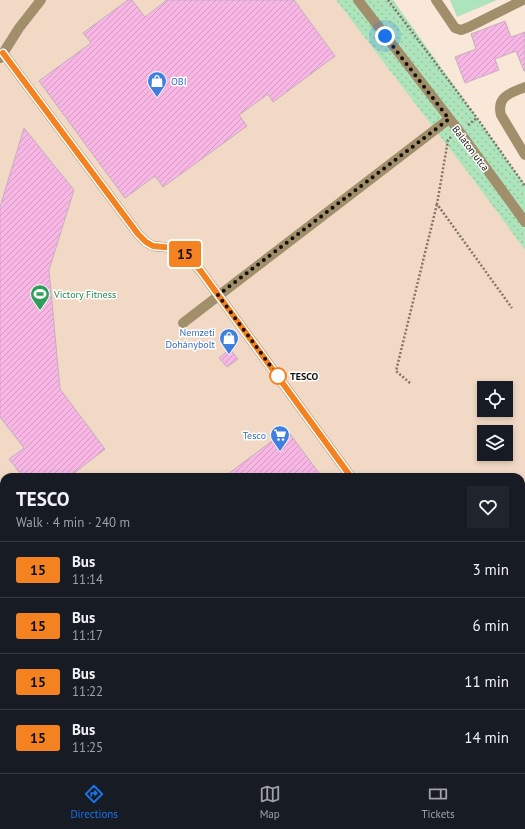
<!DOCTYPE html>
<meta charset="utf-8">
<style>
body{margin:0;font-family:"PT Sans",sans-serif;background:#20242c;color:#f1f3f6;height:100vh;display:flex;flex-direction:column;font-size:15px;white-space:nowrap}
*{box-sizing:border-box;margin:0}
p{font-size:13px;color:#9ea1a6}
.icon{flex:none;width:22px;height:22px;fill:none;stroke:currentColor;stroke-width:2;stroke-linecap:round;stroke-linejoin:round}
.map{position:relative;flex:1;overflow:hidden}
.drawer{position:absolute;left:0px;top:473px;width:525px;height:300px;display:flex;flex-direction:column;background:#171b24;border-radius:12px 12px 0 0;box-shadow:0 2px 6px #0003}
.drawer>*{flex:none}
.badge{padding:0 8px;border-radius:3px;font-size:14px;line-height:26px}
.controls{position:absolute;left:477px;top:381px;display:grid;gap:8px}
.controls a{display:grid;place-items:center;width:36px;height:36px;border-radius:0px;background:#171b24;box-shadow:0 2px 6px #0003;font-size:20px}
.you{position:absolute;width:20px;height:20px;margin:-10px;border:3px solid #fff;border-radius:50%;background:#1a73e8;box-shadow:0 0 0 6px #1a73e833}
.map>.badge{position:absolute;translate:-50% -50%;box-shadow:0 0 0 2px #fff}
.round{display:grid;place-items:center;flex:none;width:42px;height:42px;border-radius:0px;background:#20242c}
.headline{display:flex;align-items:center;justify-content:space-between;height:68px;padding:0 16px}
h1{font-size:19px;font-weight:700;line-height:30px}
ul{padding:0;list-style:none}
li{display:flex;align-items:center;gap:12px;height:56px;padding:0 16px;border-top:1px solid #363941}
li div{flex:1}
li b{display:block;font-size:15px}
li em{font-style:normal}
li .badge{min-width:44px;font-weight:700;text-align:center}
.menu{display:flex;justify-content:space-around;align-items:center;height:56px;border-top:1px solid #363941;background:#171b24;font-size:11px;color:#9ea1a6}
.menu a{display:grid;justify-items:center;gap:2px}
.menu .current{color:#1a73e8}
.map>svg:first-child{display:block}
.built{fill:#f1d9c5;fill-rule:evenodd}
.industrial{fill:url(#industrial-grid)}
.grass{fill:url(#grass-dots)}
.pitch{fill:#aee4bc}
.building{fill:url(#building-hatch);stroke:#c3b0bd}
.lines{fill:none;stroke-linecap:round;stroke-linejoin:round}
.path{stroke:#80756b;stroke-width:2.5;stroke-dasharray:2 2;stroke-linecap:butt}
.minor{stroke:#a18e6b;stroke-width:10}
.line-casing{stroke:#fff;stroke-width:9}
.line{stroke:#f58220;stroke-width:6}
.walk{stroke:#17110c;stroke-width:4;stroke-dasharray:0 7.2}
.stop-dot{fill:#fff;stroke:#f58220;stroke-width:2}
.labels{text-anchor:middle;stroke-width:3;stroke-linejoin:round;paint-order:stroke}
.shop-label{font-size:10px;fill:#366cbe;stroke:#fff;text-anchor:end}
.street-label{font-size:10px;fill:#17110c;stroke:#fff}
.leisure-label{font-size:10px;fill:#27864d;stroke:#fff;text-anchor:start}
.stop-label{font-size:10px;font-weight:bold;fill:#17110c;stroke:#fff;text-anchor:start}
</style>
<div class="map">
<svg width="525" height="773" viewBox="0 0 525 773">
<defs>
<pattern id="industrial-grid" width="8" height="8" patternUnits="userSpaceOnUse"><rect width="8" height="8" fill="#f3d9dd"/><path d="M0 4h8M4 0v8" fill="none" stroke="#d0b9bc"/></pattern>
<pattern id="grass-dots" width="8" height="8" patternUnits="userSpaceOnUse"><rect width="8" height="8" fill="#aee4bc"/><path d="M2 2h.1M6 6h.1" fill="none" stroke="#95c3a0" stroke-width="1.8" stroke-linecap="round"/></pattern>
<pattern id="building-hatch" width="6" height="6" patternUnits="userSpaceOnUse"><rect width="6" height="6" fill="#f7b6e4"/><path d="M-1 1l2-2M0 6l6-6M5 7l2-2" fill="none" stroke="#d39bc2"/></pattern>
</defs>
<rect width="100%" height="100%" fill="#f9e7d8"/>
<g class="built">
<path d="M0,0H336L472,178L525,250V744L521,746V477H4V563L0,557ZM484,388H506V410H484ZM484,432H506V454H484Z"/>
<path d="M136,769H475L467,773H138Z"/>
</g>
<g class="industrial">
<path d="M0,557L4,563V769H136L138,773H0Z"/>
<path d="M525,744V773H467L475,769H521V746Z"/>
</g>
<path class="grass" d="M336,0H393L525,185V250L472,178Z"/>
<path class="pitch" d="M450,0H497L457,17Z"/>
<g class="building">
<path d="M128,0H132L145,17L167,0H294L335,56L273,102L268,94L239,115L247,126L163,187L155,176L125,198L39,81L91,43L83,33Z"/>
<path d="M505,21L511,37L525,32V71H524L516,51L495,59L499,70L465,83L455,57L476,49L471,34Z"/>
<path d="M24,128L74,190L49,270L60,389L105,449L69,477H23L9,459L24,448L0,417V207Z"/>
<path d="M230,349L238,359L227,367L219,358Z"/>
<path d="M287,430L322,477H224Z"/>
</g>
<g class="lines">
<g class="path">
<path d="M388,0L477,118L525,186"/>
<path d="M468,125L477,118"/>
<path d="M451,137L448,140L437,204L512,308"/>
<path d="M410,383L396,371L437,204"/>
</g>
<g class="minor">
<path d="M358,0L459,131L525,222"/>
<path d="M436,0L453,25L455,28L461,30L469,27L523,0"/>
<path d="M3,53L138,234L146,242L153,246L174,248L185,254L200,270L351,477"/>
<path d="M0,58L19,28L41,0"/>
<path d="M525,87C511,93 496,96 501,115L525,155"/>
<path d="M183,323L449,119"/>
<path d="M0,519L4,525"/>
<path d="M521,596L525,593"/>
<path d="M521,622L525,628"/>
<path d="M521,649H525"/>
<path d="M0,706L4,705"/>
<path d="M521,716L525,713"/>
<path d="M77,769L80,773"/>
<path d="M116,769L118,773"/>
<path d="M162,769L164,773"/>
<path d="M408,773L416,769"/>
</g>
</g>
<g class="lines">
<defs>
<path id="line" d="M3,53L138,234L146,242L153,246L174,248L185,254L200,270L351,477"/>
</defs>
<use href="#line" class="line-casing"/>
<use href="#line" class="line"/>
<path class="walk" d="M278,376L218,295L449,119L385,36"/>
</g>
<defs>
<symbol id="shop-pin" viewBox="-11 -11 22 30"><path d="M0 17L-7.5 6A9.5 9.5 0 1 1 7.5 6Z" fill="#3f7fe0" stroke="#fff"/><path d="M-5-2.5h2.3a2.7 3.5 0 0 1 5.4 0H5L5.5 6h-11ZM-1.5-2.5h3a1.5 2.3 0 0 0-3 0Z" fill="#fff"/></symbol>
<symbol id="stadium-pin" viewBox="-11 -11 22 30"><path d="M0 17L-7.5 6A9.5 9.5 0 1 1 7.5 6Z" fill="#2e9e5b" stroke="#fff"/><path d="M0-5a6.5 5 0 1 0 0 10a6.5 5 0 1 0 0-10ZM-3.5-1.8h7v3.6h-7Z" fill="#fff"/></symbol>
<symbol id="supermarket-pin" viewBox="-11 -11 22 30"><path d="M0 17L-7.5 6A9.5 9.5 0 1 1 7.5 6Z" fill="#3f7fe0" stroke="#fff"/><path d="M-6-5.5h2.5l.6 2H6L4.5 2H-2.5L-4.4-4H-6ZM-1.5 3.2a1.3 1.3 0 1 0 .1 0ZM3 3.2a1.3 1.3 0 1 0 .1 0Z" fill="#fff"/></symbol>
</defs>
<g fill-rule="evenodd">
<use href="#shop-pin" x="146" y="70" width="22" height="30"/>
<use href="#stadium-pin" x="29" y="283" width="22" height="30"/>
<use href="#shop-pin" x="218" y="327" width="22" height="30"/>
<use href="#supermarket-pin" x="269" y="424" width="22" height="30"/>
</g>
<circle class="stop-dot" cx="278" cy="376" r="8"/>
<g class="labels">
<g class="shop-label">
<text x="171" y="85" text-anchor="start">OBI</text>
<text x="215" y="336">Nemzeti<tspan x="215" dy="12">Dohánybolt</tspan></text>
<text x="266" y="439">Tesco</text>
</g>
<g class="street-label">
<text transform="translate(471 148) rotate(53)" y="4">Balaton utca</text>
</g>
<g class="leisure-label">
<text x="54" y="298">Victory Fitness</text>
</g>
<g class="stop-label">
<text x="290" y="380">TESCO</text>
</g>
</g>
</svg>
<div class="controls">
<a><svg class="icon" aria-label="locate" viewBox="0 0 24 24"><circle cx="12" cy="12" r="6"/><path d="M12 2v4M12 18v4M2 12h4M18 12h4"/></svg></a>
<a><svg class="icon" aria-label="layers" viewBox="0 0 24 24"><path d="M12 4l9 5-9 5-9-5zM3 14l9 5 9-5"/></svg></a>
</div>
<div class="you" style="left:385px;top:36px"></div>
<b class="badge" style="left:185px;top:254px;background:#f58220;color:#111">15</b>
<section class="drawer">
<div class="headline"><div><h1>TESCO</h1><p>Walk · 4 min · 240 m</p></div><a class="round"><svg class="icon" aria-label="heart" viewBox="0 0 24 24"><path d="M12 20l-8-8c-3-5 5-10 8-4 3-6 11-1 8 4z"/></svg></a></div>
<ul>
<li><span class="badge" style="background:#f58220;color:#111">15</span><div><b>Bus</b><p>11:14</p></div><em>3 min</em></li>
<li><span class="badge" style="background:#f58220;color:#111">15</span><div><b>Bus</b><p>11:17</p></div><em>6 min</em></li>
<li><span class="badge" style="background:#f58220;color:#111">15</span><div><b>Bus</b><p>11:22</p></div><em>11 min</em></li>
<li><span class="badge" style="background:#f58220;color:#111">15</span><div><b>Bus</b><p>11:25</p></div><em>14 min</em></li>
</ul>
</section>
</div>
<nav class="menu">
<a class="current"><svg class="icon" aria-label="directions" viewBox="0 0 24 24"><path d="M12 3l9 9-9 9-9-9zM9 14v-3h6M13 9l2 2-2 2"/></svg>Directions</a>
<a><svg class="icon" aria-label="map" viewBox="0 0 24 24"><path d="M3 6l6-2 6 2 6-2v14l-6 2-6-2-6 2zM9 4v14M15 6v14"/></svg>Map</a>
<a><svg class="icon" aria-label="tickets" viewBox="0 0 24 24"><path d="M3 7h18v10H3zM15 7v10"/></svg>Tickets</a>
</nav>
